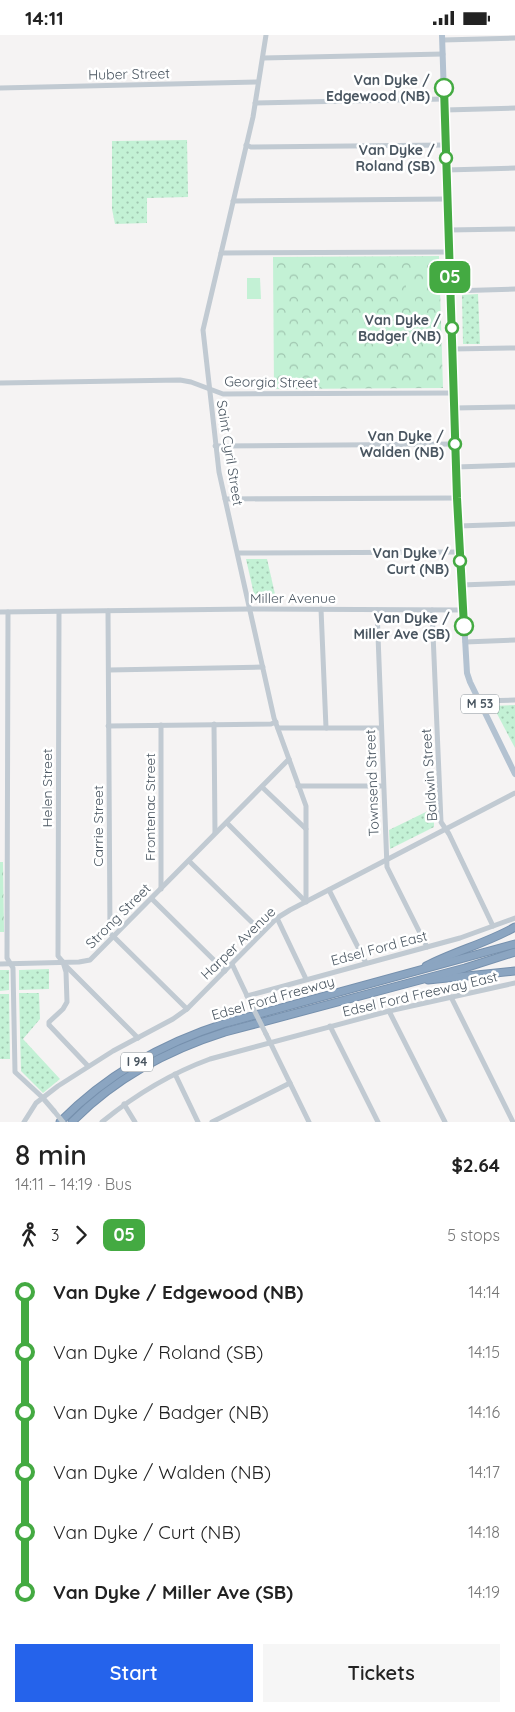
<!DOCTYPE html>
<meta charset="utf-8">
<style>
body{margin:0;font-family:Quicksand,sans-serif;background:#f6f6f6;color:#222;height:100vh;display:flex;flex-direction:column;font-size:19px;white-space:nowrap}
*{box-sizing:border-box;margin:0}
p{font-size:16px;color:#767676}
.icon{flex:none;width:28px;height:28px;fill:none;stroke:currentColor;stroke-width:2;stroke-linecap:round;stroke-linejoin:round}
.map{position:relative;height:1087px;overflow:hidden}
.drawer{display:flex;flex-direction:column;background:#fff;flex:1}
.drawer>*{flex:none}
.badge{padding:0 10px;border-radius:8px;font-size:18px;line-height:32px}
.map>.badge{position:absolute;translate:-50% -50%;box-shadow:0 0 0 2px #fff}
.legs{display:flex;align-items:center;gap:8px;height:55px;padding:0 15px;font-size:16px}
.legs p{margin-inline-start:auto}
.head{display:flex;align-items:center;justify-content:space-between;height:85px;padding:0 15px}
h1{font-size:28px;font-weight:600;line-height:38px}
.cta{display:flex;gap:10px;margin-top:auto;padding:10px 15px}
.cta a{flex:1;height:58px;border-radius:0px;background:#2563eb;color:#fff;font-size:20px;font-weight:600;line-height:58px;text-align:center}
.cta a+a{background:#f6f6f6;color:#222}
ul{padding:0 15px;list-style:none}
li{display:flex;align-items:center;gap:18px;height:60px;font-size:19px}
li i{display:grid;place-items:center;width:8px;height:100%;margin:0 6px;background:currentColor}
li i::after{content:'';width:12px;height:12px;margin:-6px;border:4px solid;border-radius:50%;background:#fff}
li p{margin-inline-start:auto}
li:first-child i{background:linear-gradient(#0000 50%,currentColor 0)}
li:last-child i{background:linear-gradient(currentColor 50%,#0000 0)}
.status{display:flex;justify-content:space-between;align-items:center;height:35px;padding:0 25px;background:#fff;direction:ltr}
.status svg{height:14px;fill:currentColor}
.map>svg:first-child{display:block}
.grass{fill:url(#grass-dots)}
.forest{fill:url(#forest-crowns)}
.pitch{fill:#c3f1d5}
.lines{fill:none;stroke-linecap:round;stroke-linejoin:round}
.highway-casing{stroke:#7690ad;stroke-width:9}
.minor{stroke:#c1cad2;stroke-width:5}
.major{stroke:#b3c2d1;stroke-width:6}
.highway{stroke:#8ba5c1;stroke-width:7}
.minor-bridge{stroke:#c1cad2;stroke-width:5}
.line-1-casing{stroke:#fff;stroke-width:11}
.line-1{stroke:#44aa42;stroke-width:8}
.stop-1-dot{fill:#fff;stroke:#44aa42;stroke-width:2.5}
.labels{text-anchor:middle;stroke-width:5;stroke-linejoin:round;paint-order:stroke}
.shield{fill:#fff;stroke:#808990;stroke-width:1}
.shield-label{font-size:12px;font-weight:bold;fill:#4a5661}
.street-label{font-size:14px;fill:#4a5661;stroke:#fff}
.stop-label{font-size:14px;font-weight:bold;fill:#4a5661;stroke:#fff;text-anchor:end}
</style>
<div class="status"><b>14:11</b><svg viewBox="0 0 49 12"><path d="M0 12V9h3v3zM5 12V6h3v6zM10 12V3h3v9zM15 12V0h3v12zM26 1h20v11H26zM47 4h2v5h-2z"/></svg></div>
<div class="map">
<svg width="515" height="1087" viewBox="0 0 515 1087">
<defs>
<pattern id="grass-dots" width="8" height="8" patternUnits="userSpaceOnUse" patternTransform="scale(1.25)"><rect width="8" height="8" fill="#c3f1d5"/><path d="M2 2h.1M6 6h.1" fill="none" stroke="#a0c6b0" stroke-width="1.8" stroke-linecap="round"/></pattern>
<pattern id="forest-crowns" width="20" height="18" patternUnits="userSpaceOnUse" patternTransform="scale(1.25)"><rect width="20" height="18" fill="#c3f1d5"/><path d="M2 6a3 3 0 1 1 6 0M12 15a3 3 0 1 1 6 0" fill="none" stroke="#a0c6b0"/></pattern>
</defs>
<rect width="100%" height="100%" fill="#f5f3f3"/>
<g class="grass">
<path d="M187,105L188,162L147,163V188L115,189L112,174V106Z"/>
<path d="M478,259L480,309H463L462,260Z"/>
<path d="M246,524H267L277,568H256Z"/>
<path d="M515,670V713L493,671Z"/>
<path d="M434,773V792L390,814L389,795Z"/>
<path d="M49,934V954L19,955V935Z"/>
<path d="M0,935H9V955L0,956Z"/>
<path d="M19,958H39L40,984L23,1004L60,1044L43,1058L21,1036Z"/>
<path d="M0,959H9L10,1024H0Z"/>
</g>
<g class="forest">
<path d="M439,221L443,353L274,354L273,222Z"/>
<path d="M0,827H3L4,897H0Z"/>
</g>
<g class="pitch">
<path d="M247,243H260L261,264H247Z"/>
<rect x="406" y="247" width="9" height="20"/>
</g>
<g class="lines">
<defs>
<g id="highway">
<path d="M426,931C455,916 487,908 515,892"/>
<path d="M428,945L515,936"/>
<path d="M60,1087C106,1040 163,1008 226,988L515,909"/>
<path d="M72,1087C114,1044 168,1015 225,997L465,933L515,917"/>
</g>
</defs>
<use href="#highway" class="highway-casing"/>
<g class="minor">
<path d="M266,0L253,82L203,295L219,437L274,683L306,771V867"/>
<path d="M443,5L515,3"/>
<path d="M263,23L443,19"/>
<path d="M0,53L258,47"/>
<path d="M255,68L444,64"/>
<path d="M445,75L515,73"/>
<path d="M246,110L251,112L446,110"/>
<path d="M446,135L515,133"/>
<path d="M233,166L447,164"/>
<path d="M448,195L515,194"/>
<path d="M221,218L449,217"/>
<path d="M450,256L515,254"/>
<path d="M452,314L515,313"/>
<path d="M0,348L180,345L191,347L223,359L454,358"/>
<path d="M454,373L515,372"/>
<path d="M215,411L455,409"/>
<path d="M456,432L515,430"/>
<path d="M225,464L457,463"/>
<path d="M458,491L515,489"/>
<path d="M238,518L460,517"/>
<path d="M461,550L515,548"/>
<path d="M321,574L326,693"/>
<path d="M377,575L387,832L427,912"/>
<path d="M432,575L441,787L449,799L493,891"/>
<path d="M108,576L110,898L187,974"/>
<path d="M0,577L251,574L463,575"/>
<path d="M8,577L7,923L13,933L15,1037L42,1062L54,1076"/>
<path d="M59,577L58,921L63,927"/>
<path d="M465,607L515,605"/>
<path d="M109,635L263,632"/>
<path d="M479,666L515,665"/>
<path d="M214,689L215,798"/>
<path d="M161,690V854"/>
<path d="M108,691L271,689L276,687"/>
<path d="M278,693H381"/>
<path d="M298,751H383"/>
<path d="M262,752L306,794"/>
<path d="M227,788L305,866"/>
<path d="M189,826L262,897"/>
<path d="M329,855L366,928"/>
<path d="M152,864L225,936"/>
<path d="M277,883L306,944"/>
<path d="M63,927L66,937L67,967L63,974L49,987V990L88,1031"/>
<path d="M0,929L79,927L90,925L289,724"/>
<path d="M232,929L251,969"/>
<path d="M66,931L138,1003"/>
<path d="M247,961L460,903L515,883"/>
<path d="M451,962L513,1087"/>
<path d="M389,976L445,1087"/>
<path d="M330,991L378,1087"/>
<path d="M266,999L309,1087"/>
<path d="M175,1039L198,1087"/>
<path d="M124,1069L135,1087"/>
<path d="M24,1087L36,1068L58,1051L113,1016L173,984L187,974L277,883L290,875L515,758"/>
<path d="M102,1087C135,1060 169,1039 210,1024L389,976L515,948"/>
<path d="M212,1087L290,1048"/>
</g>
<path class="major" d="M442,0L457,463L467,638L470,647L515,739"/>
<use href="#highway" class="highway"/>
<g class="minor-bridge">
<path d="M251,969L266,999"/>
<path d="M54,1076L63,1087"/>
</g>
</g>
<g class="lines">
<defs>
<path id="line-1" d="M444,53L457,463L464,591"/>
</defs>
<use href="#line-1" class="line-1-casing"/>
<use href="#line-1" class="line-1"/>
</g>
<g class="stop-1-dot">
<circle cx="444" cy="53" r="9"/>
<circle cx="446" cy="123" r="6"/>
<circle cx="452" cy="293" r="6"/>
<circle cx="455" cy="409" r="6"/>
<circle cx="460" cy="526" r="6"/>
<circle cx="464" cy="591" r="9"/>
</g>
<g class="labels">
<g class="shield">
<rect x="461" y="659.5" width="38" height="19" rx="4"/>
<rect x="121" y="1017.5" width="32" height="19" rx="4"/>
</g>
<g class="shield-label">
<text x="480" y="673">M 53</text>
<text x="137" y="1031">I 94</text>
</g>
<g class="street-label">
<text transform="translate(129 39) rotate(-1)" y="5">Huber Street</text>
<text transform="translate(271 347) rotate(1)" y="5">Georgia Street</text>
<text transform="translate(230 418) rotate(81)" y="5">Saint Cyril Street</text>
<text x="293" y="568">Miller Avenue</text>
<text transform="translate(429 740) rotate(-94)" y="5">Baldwin Street</text>
<text transform="translate(372 748) rotate(-92)" y="5">Townsend Street</text>
<text transform="translate(47 753) rotate(-90)" y="5">Helen Street</text>
<text transform="translate(150 772) rotate(-90)" y="5">Frontenac Street</text>
<text transform="translate(98 791) rotate(-90)" y="5">Carrie Street</text>
<text transform="translate(118 881) rotate(-45)" y="5">Strong Street</text>
<text transform="translate(238 908) rotate(-44)" y="5">Harper Avenue</text>
<text transform="translate(379 913) rotate(-15)" y="5">Edsel Ford East</text>
<text transform="translate(420 959) rotate(-13)" y="5">Edsel Ford Freeway East</text>
<text transform="translate(273 963) rotate(-16)" y="5">Edsel Ford Freeway</text>
</g>
<g class="stop-label">
<text x="430" y="50">Van Dyke /<tspan x="430" dy="16">Edgewood (NB)</tspan></text>
<text x="435" y="120">Van Dyke /<tspan x="435" dy="16">Roland (SB)</tspan></text>
<text x="441" y="290">Van Dyke /<tspan x="441" dy="16">Badger (NB)</tspan></text>
<text x="444" y="406">Van Dyke /<tspan x="444" dy="16">Walden (NB)</tspan></text>
<text x="449" y="523">Van Dyke /<tspan x="449" dy="16">Curt (NB)</tspan></text>
<text x="450" y="588">Van Dyke /<tspan x="450" dy="16">Miller Ave (SB)</tspan></text>
</g>
</g>
</svg>
<b class="badge" style="left:450px;top:242px;background:#44aa42;color:#fff">05</b>
</div>
<section class="drawer">
<div class="head"><div><h1>8 min</h1><p>14:11 – 14:19 · Bus</p></div><b>$2.64</b></div>
<div class="legs"><svg class="icon" aria-label="walk" viewBox="0 0 24 24"><circle cx="13" cy="4" r="2"/><path d="M13 8l-2 6 4 7M11 14l-3 7M7 12l3-4h3l4 4"/></svg>3<svg class="icon" aria-label="forward" viewBox="0 0 24 24"><path d="M9 5l7 7-7 7"/></svg><b class="badge" style="background:#44aa42;color:#fff">05</b><p>5 stops</p></div>
<ul>
<li><i style="color:#44aa42"></i><b>Van Dyke / Edgewood (NB)</b><p>14:14</p></li>
<li><i style="color:#44aa42"></i><span>Van Dyke / Roland (SB)</span><p>14:15</p></li>
<li><i style="color:#44aa42"></i><span>Van Dyke / Badger (NB)</span><p>14:16</p></li>
<li><i style="color:#44aa42"></i><span>Van Dyke / Walden (NB)</span><p>14:17</p></li>
<li><i style="color:#44aa42"></i><span>Van Dyke / Curt (NB)</span><p>14:18</p></li>
<li><i style="color:#44aa42"></i><b>Van Dyke / Miller Ave (SB)</b><p>14:19</p></li>
</ul>
<div class="cta"><a>Start</a><a>Tickets</a></div>
</section>
